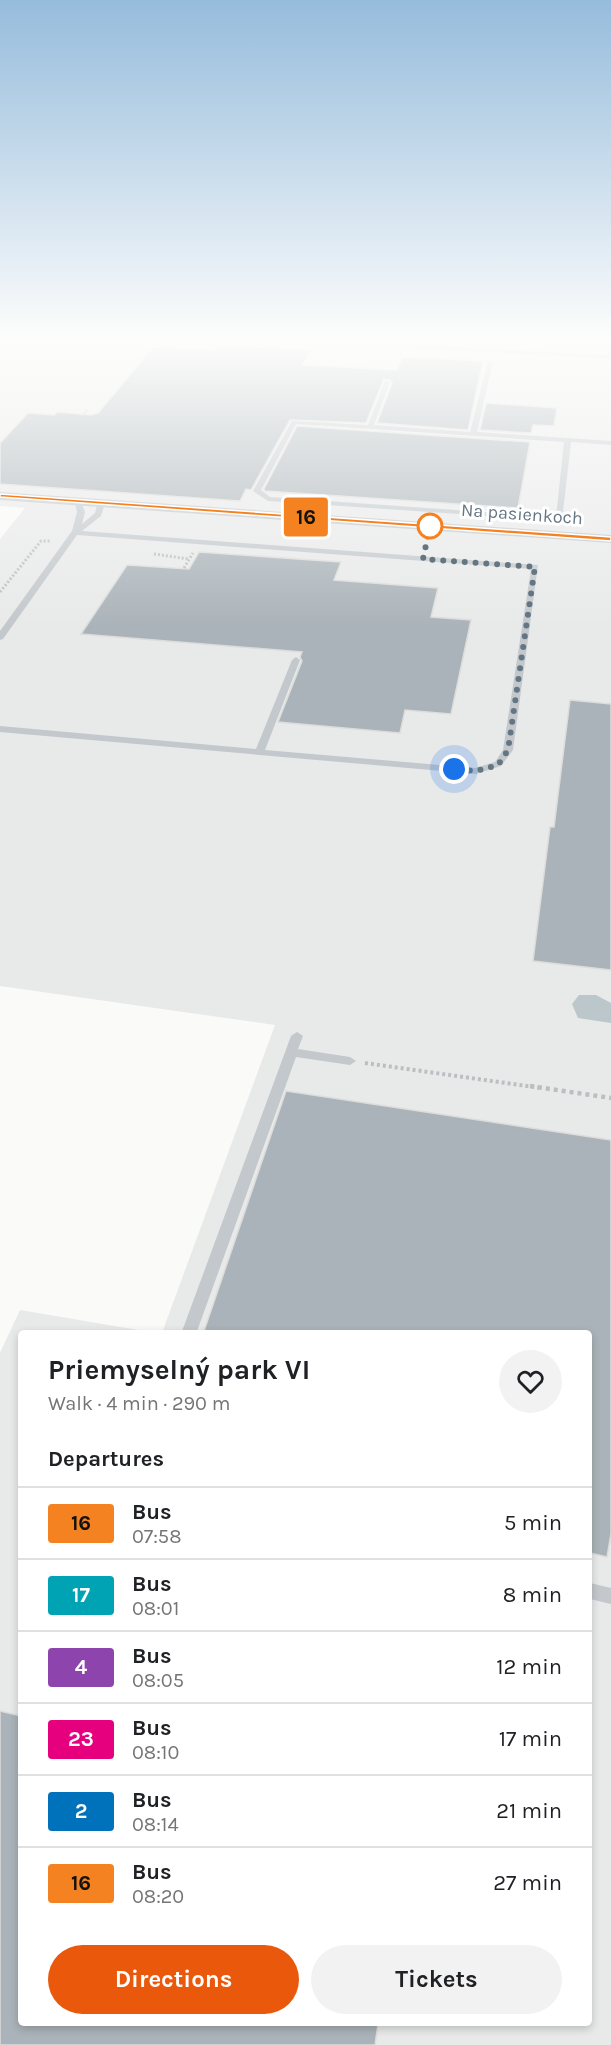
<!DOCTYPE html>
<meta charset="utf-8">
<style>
body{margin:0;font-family:Karla,sans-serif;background:#f2f2f2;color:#202124;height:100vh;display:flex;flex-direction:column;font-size:22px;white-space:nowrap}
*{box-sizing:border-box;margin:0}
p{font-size:20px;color:#757577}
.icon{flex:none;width:33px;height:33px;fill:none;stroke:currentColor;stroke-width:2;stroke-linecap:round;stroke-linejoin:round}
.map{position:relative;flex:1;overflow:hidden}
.side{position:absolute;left:18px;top:1330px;width:574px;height:696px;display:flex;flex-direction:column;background:#fff;border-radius:6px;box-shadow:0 3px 9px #0003}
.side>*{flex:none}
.badge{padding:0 12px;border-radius:4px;font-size:21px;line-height:39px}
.you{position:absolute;width:30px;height:30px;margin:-15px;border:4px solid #fff;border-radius:50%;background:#1a73e8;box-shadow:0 0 0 9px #1a73e833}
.map>.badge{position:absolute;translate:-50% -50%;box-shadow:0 0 0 3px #fff}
h2{padding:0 30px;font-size:22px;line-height:54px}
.round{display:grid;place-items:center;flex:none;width:63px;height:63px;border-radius:32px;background:#f2f2f2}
.head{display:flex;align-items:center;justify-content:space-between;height:102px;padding:0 30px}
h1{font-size:28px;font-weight:700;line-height:45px}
.action{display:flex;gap:12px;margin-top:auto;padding:12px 30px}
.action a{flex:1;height:69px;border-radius:36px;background:#ea580c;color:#fff;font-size:24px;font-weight:700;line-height:69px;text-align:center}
.action a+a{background:#f2f2f2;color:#202124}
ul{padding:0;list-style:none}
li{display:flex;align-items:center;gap:18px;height:72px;padding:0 30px;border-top:2px solid #e0e0e0}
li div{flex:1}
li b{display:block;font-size:22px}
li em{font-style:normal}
li .badge{min-width:66px;font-weight:700;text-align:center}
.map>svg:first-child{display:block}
.built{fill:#e8e9e9}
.water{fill:#bbc7cb}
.building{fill:#aab3b9;stroke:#dcdcda;stroke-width:1.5}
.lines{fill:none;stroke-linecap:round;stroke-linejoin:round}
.path-far3{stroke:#bbbfc2;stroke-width:2;stroke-dasharray:1.5 1.5;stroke-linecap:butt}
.path-far2{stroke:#bbbfc2;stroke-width:3;stroke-dasharray:2 2;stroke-linecap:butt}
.path-far1{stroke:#bbbfc2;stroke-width:4;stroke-dasharray:3 3;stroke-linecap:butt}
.path{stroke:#bbbfc2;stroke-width:4.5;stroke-dasharray:4 4;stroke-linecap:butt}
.lane{fill:#c3c8cc;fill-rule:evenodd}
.street{fill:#c3c8cc;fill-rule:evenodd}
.line{fill:#f58220;stroke:#fff;stroke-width:1.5}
.walk{stroke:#657683;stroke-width:6;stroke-dasharray:0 10.8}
.stop-dot{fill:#fff;stroke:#f58220;stroke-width:3}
.labels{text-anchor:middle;stroke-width:6;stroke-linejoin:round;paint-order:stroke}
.far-street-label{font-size:18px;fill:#657683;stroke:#fff}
</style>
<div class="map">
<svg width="611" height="2045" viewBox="0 0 611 2045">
<rect width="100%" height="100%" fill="#fafaf8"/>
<path class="built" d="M0,342H611V2045H0V1353L20,1310L156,1333L21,1334V2024H590V1334L162,1333L275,1025L0,986V539L25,508L0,506Z"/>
<path class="water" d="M579,995H596L611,1003V1023L578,1018L572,1004Z"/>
<g class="building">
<path d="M217,345L311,350L303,365L397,370L402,357L483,361L468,430L377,423L392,383L390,380L384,379L366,423L290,420L251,490L246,489L240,501L0,484V443L28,413L54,415L57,412L91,415L98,413L153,347L214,350Z"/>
<path d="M486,403L557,408L554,426L533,425L531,433L480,430Z"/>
<path d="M297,426L530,442L518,508L265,491L264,489Z"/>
<path d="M199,552L341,562L334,580L438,588L431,617L471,620L451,714L405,710L400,733L278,722L302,661L300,657L302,652L81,634L127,565L189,569Z"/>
<path d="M570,700L611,704V970L533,961L550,827H554Z"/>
<path d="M286,1091L611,1140V1534L607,1557L590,1553V1334H203Z"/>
<path d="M0,1711L21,1716V2024H378L375,2045H0Z"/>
</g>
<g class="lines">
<path class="path-far3" d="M82,416L87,410"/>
<g class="path-far2">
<path d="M154,554L189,559"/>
<path d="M184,568L193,553"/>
<path d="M0,592L41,541H51"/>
</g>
<path class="path-far1" d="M365,1063L541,1088"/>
<path class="path" d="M530,1086L611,1098"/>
<g class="lane">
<path d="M607,342H611V359L411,348L408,346L411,344L608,355Z"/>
<path d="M488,361L493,362L477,432L611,441V445L571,442L562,521L268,501L253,491L292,421L368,425L385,381L390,382L374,425L470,432ZM296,424L564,442L556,517L270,497L261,490Z"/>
<path d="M74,499H80L85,512L82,524L95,513L98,501L105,503L101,516L82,531L538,565L513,750L501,766L476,774L0,732V726L256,749L292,660L296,657L300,660L265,750L475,768L495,762L503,750L531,569L77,535L3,639L0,640V631L72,531L77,512Z"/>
<path d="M297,1032L303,1036L298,1049L350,1057L356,1061L350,1065L296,1057L196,1334H181L291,1036Z"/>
<path d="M590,1583L611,1588V1604L590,1599Z"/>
</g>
<path class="street" d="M0,492L611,535V543L0,500Z"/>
</g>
<linearGradient id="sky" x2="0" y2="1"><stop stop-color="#96bcdc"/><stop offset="0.54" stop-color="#fdfdfc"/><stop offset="1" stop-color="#fdfdfc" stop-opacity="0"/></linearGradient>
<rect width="611" height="628" fill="url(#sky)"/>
<path class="line" d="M0,494L611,537V541L0,497Z"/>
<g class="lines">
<path class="walk" d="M430,526L423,559L535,567L508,750L498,765L476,771L454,769"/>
</g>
<circle class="stop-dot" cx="430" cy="526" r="12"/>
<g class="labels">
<g class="far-street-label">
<text transform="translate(522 514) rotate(4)" y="6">Na pasienkoch</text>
</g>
</g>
</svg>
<div class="you" style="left:454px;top:769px"></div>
<b class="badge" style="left:306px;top:517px;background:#f58220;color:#111">16</b>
<section class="side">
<div class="head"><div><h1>Priemyselný park VI</h1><p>Walk · 4 min · 290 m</p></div><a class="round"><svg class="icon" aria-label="heart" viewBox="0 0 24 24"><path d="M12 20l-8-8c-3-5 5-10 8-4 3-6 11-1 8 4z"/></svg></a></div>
<h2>Departures</h2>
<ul>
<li><span class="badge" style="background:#f58220;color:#111">16</span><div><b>Bus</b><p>07:58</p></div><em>5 min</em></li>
<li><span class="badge" style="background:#00a3b4;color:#fff">17</span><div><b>Bus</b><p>08:01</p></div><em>8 min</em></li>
<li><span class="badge" style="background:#8e44ad;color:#fff">4</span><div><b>Bus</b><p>08:05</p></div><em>12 min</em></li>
<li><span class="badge" style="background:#e6007e;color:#fff">23</span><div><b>Bus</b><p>08:10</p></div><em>17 min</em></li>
<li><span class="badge" style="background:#0072bc;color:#fff">2</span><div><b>Bus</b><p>08:14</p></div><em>21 min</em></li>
<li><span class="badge" style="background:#f58220;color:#111">16</span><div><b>Bus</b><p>08:20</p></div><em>27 min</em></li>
</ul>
<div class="action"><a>Directions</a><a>Tickets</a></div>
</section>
</div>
